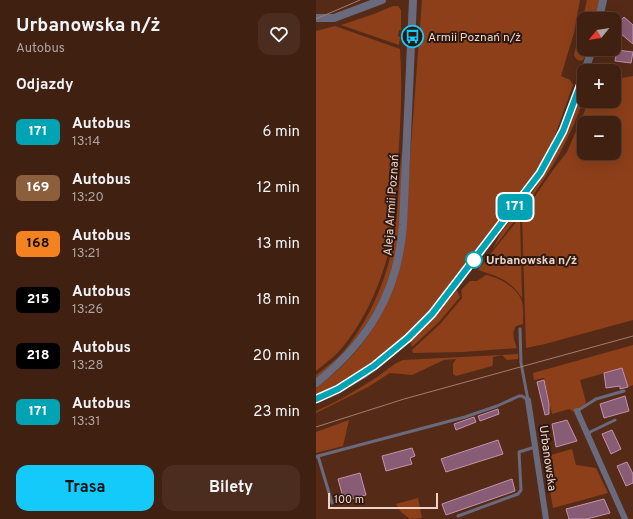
<!DOCTYPE html>
<html lang="pl">
<meta charset="utf-8">
<style>
body{margin:0;font-family:Overpass,sans-serif;background:#4b2d1f;color:#f1f3f6;height:100vh;display:flex;flex-direction:column;font-size:15px;white-space:nowrap}
*{box-sizing:border-box;margin:0}
p{font-size:13px;color:#aea39f}
.icon{flex:none;width:22px;height:22px;fill:none;stroke:currentColor;stroke-width:2;stroke-linecap:round;stroke-linejoin:round}
.map{position:relative;flex:1;overflow:hidden}
.details{display:flex;flex-direction:column;background:#402011;width:316px}
.details>*{flex:none}
.badge{padding:0 8px;border-radius:6px;font-size:14px;line-height:26px}
.needle{width:26px;rotate:240deg}
.fabs{position:absolute;left:261px;top:12px;display:grid;gap:8px}
.fabs a{display:grid;place-items:center;width:44px;height:44px;border-radius:8px;background:#402011;box-shadow:0 4px 16px #0002,0 0 0 1px #593e31;font-size:20px}
.scale{position:absolute;left:12px;bottom:10px;width:110px;box-sizing:border-box;padding-left:4px;border:2px solid #efd3c7;border-top:0;font-size:11px;line-height:14px;white-space:nowrap;color:#efd3c7;-webkit-text-stroke:3px #2d1911;paint-order:stroke}
.map>.badge{position:absolute;translate:-50% -50%;box-shadow:0 0 0 2px #fff}
h2{padding:0 16px;font-size:15px;line-height:36px}
.round{display:grid;place-items:center;flex:none;width:42px;height:42px;border-radius:12px;background:#4b2d1f}
.headline{display:flex;align-items:center;justify-content:space-between;height:68px;padding:0 16px}
h1{font-size:19px;font-weight:700;line-height:30px}
.button{display:flex;gap:8px;margin-top:auto;padding:8px 16px}
.button a{flex:1;height:46px;border-radius:12px;background:#13cafb;color:#111;font-size:16px;font-weight:700;line-height:46px;text-align:center}
.button a+a{background:#4b2d1f;color:#f1f3f6}
ul{padding:0;list-style:none}
li{display:flex;align-items:center;gap:12px;height:56px;padding:0 16px}
li div{flex:1}
li b{display:block;font-size:15px}
li em{font-style:normal}
li .badge{min-width:44px;font-weight:700;text-align:center}
main{display:flex;flex:1;min-height:0}
.map>svg:first-child{display:block}
.green{fill:#8d3f19;fill-rule:evenodd}
.building{fill:#895c76;stroke:#c392ae}
.lines{fill:none;stroke-linecap:round;stroke-linejoin:round}
.service{stroke:#696a7e;stroke-width:3}
.minor{stroke:#696a7e;stroke-width:6}
.tertiary{stroke:#696a7e;stroke-width:8}
.tram{stroke:#a17e6e;stroke-width:1}
.line-casing{stroke:#fff;stroke-width:9}
.line{stroke:#00a3b4;stroke-width:6}
.stop-dot{fill:#fff;stroke:#00a3b4;stroke-width:2}
.labels{text-anchor:middle;stroke-width:4;stroke-linejoin:round;paint-order:stroke}
.poi-label{font-size:12px;fill:#efd3c7;stroke:#2d1911;text-anchor:start}
.street-label{font-size:12px;fill:#efd3c7;stroke:#2d1911}
.stop-label{font-size:12px;font-weight:bold;fill:#efd3c7;stroke:#2d1911;text-anchor:start}
</style>
<main>
<section class="details">
<div class="headline"><div><h1>Urbanowska n/ż</h1><p>Autobus</p></div><a class="round"><svg class="icon" aria-label="heart" viewBox="0 0 24 24"><path d="M12 20l-8-8c-3-5 5-10 8-4 3-6 11-1 8 4z"/></svg></a></div>
<h2>Odjazdy</h2>
<ul>
<li><span class="badge" style="background:#00a3b4;color:#fff">171</span><div><b>Autobus</b><p>13:14</p></div><em>6 min</em></li>
<li><span class="badge" style="background:#8b5e3c;color:#fff">169</span><div><b>Autobus</b><p>13:20</p></div><em>12 min</em></li>
<li><span class="badge" style="background:#f58220;color:#111">168</span><div><b>Autobus</b><p>13:21</p></div><em>13 min</em></li>
<li><span class="badge" style="background:#000;color:#fff">215</span><div><b>Autobus</b><p>13:26</p></div><em>18 min</em></li>
<li><span class="badge" style="background:#000;color:#fff">218</span><div><b>Autobus</b><p>13:28</p></div><em>20 min</em></li>
<li><span class="badge" style="background:#00a3b4;color:#fff">171</span><div><b>Autobus</b><p>13:31</p></div><em>23 min</em></li>
</ul>
<div class="button"><a>Trasa</a><a>Bilety</a></div>
</section>
<div class="map">
<svg width="317" height="519" viewBox="0 0 317 519">
<rect width="100%" height="100%" fill="#552a17"/>
<g class="green">
<path d="M106,0H264L258,33L245,76L254,80L257,85L236,144L223,168L189,214L118,305L94,331L55,363L23,383L0,395V388C48,352 75,311 87,251Z"/>
<path d="M271,0H283L279,19H268V49H272L269,57L267,60C262,62 260,59 258,55Z"/>
<path d="M77,6H82L85,10V30H83L82,36L84,37L83,45L25,25L58,14Z"/>
<path d="M19,26L84,49C87,91 84,132 81,173C79,195 78,218 75,240C69,274 51,317 29,344C21,355 10,363 0,371V31Z"/>
<path d="M298,76L305,78L317,76V320L229,344L210,348L206,215L237,170L251,152L273,101H298ZM268,123H298V153H268Z"/>
<path d="M268,89C268,102 263,112 258,124C238,171 207,210 176,250L186,231L217,191L236,161L252,130Z"/>
<path d="M86,151C85,181 86,211 82,240C75,296 44,343 0,378V375C10,367 20,360 28,351C53,321 73,275 78,237C83,209 82,180 86,151Z"/>
<path d="M204,217L206,298C195,280 181,276 162,270Z"/>
<path d="M170,275C183,277 203,289 206,302C208,309 207,318 207,324L200,326C195,334 198,340 201,348L147,352L97,353L96,350L125,323L146,298L145,290L154,281H161Z"/>
<path d="M141,290L144,297L123,322L96,347L94,341L109,327Z"/>
<path d="M317,345V385L312,387L306,368L264,380L270,402L267,408L258,412L253,409L236,414L228,378L218,380L217,373Z"/>
<path d="M202,354V359H201L191,360L186,355L177,357V364L176,366L140,376L137,374V364L140,359L128,360L96,375L74,373L52,387L0,413V411C20,402 40,391 58,379C68,373 76,364 87,360Z"/>
<path d="M33,420L27,446L0,453V432Z"/>
<path d="M256,449L260,465L280,468L292,493L237,508L229,462L235,455Z"/>
<path d="M102,498L106,518L94,519L85,512L80,504Z"/>
</g>
<g class="building">
<path d="M308,17L317,25V44L298,28Z"/>
<path d="M301,50L317,52L315,63L299,61Z"/>
<path d="M306,368L312,387L304,389V386L290,388L288,373Z"/>
<path d="M228,380L233,404V414L229,415L221,382Z"/>
<path d="M309,396L313,411L288,418L284,404Z"/>
<path d="M182,409L183,414L164,421L162,416Z"/>
<path d="M158,417L160,422L140,430L138,424Z"/>
<path d="M251,420L261,441L240,447L236,424Z"/>
<path d="M296,430L305,449L295,454L286,434Z"/>
<path d="M182,440L187,454L130,472L125,459Z"/>
<path d="M96,448L99,456L94,458L96,464L70,471L66,456Z"/>
<path d="M311,462L317,474V483L310,486L301,466Z"/>
<path d="M44,473L50,495L28,501L22,479Z"/>
<path d="M196,479L199,491L130,515L126,504Z"/>
<path d="M288,499L294,513L271,519H253L250,509Z"/>
</g>
<g class="lines">
<g class="service">
<path d="M204,329L205,363L212,400"/>
<path d="M261,411L280,399L308,391"/>
<path d="M273,434L274,432L299,420"/>
<path d="M2,456L149,417L181,406L203,396H206L212,400"/>
<path d="M0,457L2,456L16,503"/>
<path d="M142,516L202,494L205,490L203,452L219,447"/>
</g>
<g class="minor">
<path d="M212,400L230,519"/>
<path d="M261,411L309,519"/>
</g>
<g class="tertiary">
<path d="M0,18H18L66,0"/>
<path d="M283,19L287,0"/>
<path d="M269,71L276,49"/>
<path d="M0,383C53,341 82,292 87,225L97,0"/>
<path d="M0,399L22,389L48,374L76,352L106,324L137,288L224,173C243,142 257,109 268,75"/>
</g>
<g class="tram">
<path d="M0,19L44,0"/>
<path d="M0,427L88,399L317,336"/>
</g>
</g>
<g class="lines">
<defs>
<path id="line" d="M0,399L22,389L58,366L92,338L116,314L224,173L247,131L268,75"/>
</defs>
<use href="#line" class="line-casing"/>
<use href="#line" class="line"/>
</g>
<defs>
<symbol id="bus-ring" viewBox="-11 -11 22 22"><circle r="9.5" fill="#2d1911" stroke="#13cafb" stroke-width="1.5"/><path d="M-5-6H5V4H4V6H2V4H-2V6H-4V4H-5ZM-3.5-4V0h7V-4ZM-3.5 1.2v1.5H-2V1.2ZM2 1.2v1.5H3.5V1.2Z" fill="#13cafb"/></symbol>
</defs>
<g fill-rule="evenodd">
<use href="#bus-ring" x="84" y="24" width="25" height="25"/>
</g>
<circle class="stop-dot" cx="158" cy="260" r="8"/>
<g class="labels">
<g class="poi-label">
<text x="112" y="41">Armii Poznań n/ż</text>
</g>
<g class="street-label">
<text transform="translate(75 205) rotate(-86)" y="4">Aleja Armii Poznań</text>
<text transform="translate(232 458) rotate(82)" y="4">Urbanowska</text>
</g>
<g class="stop-label">
<text x="170" y="264">Urbanowska n/ż</text>
</g>
</g>
</svg>
<div class="fabs">
<a><svg class="needle" viewBox="-14 -14 28 28"><path d="M0-13l5 13h-10z" fill="#e53935"/><path d="M0 13l5-13h-10z" fill="#aea39f"/></svg></a>
<a>+</a>
<a>−</a>
</div>
<div class="scale">100 m</div>
<b class="badge" style="left:199px;top:207px;background:#00a3b4;color:#fff">171</b>
</div>
</main>
